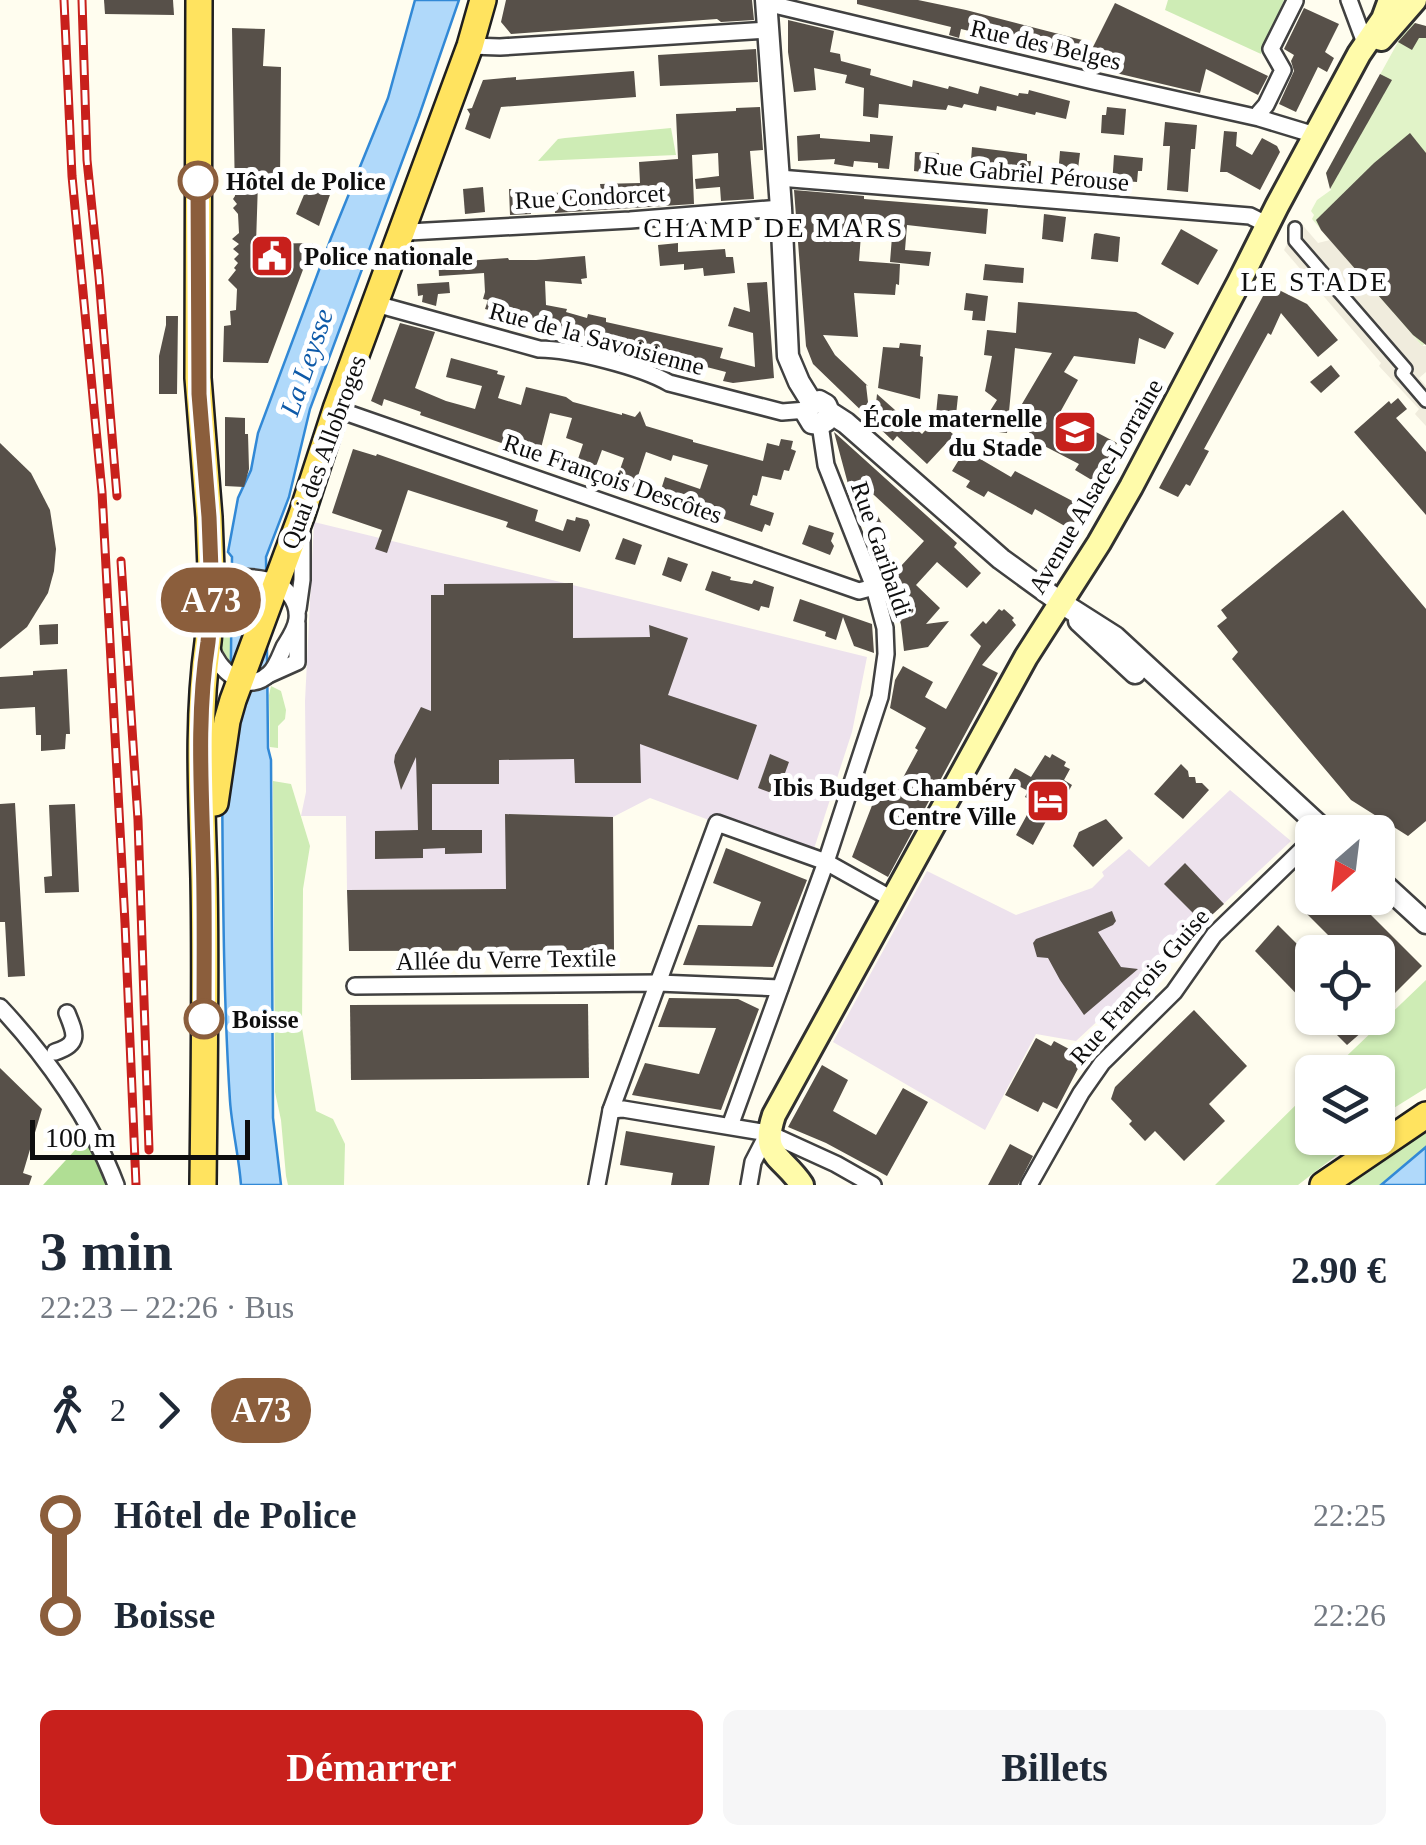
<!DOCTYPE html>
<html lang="fr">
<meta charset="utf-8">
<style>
body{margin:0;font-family:"Times New Roman",serif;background:#f6f6f7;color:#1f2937;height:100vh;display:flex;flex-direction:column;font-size:38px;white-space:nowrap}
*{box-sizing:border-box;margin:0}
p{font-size:32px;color:#747a83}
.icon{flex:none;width:55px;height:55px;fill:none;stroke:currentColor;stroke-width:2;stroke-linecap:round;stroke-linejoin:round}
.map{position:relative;height:1185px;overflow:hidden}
.details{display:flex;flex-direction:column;background:#fff;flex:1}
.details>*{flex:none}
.badge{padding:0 20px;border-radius:32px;font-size:35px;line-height:65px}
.needle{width:65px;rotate:208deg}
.buttons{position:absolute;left:1295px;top:815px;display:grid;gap:20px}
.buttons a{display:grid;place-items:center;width:100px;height:100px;border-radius:15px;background:#fff;box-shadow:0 2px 8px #0004;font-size:50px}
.scale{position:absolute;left:30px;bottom:25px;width:220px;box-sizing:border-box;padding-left:10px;border:5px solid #0e0e0e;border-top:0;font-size:28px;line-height:35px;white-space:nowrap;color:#0e0e0e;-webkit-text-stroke:8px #fff;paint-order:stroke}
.map>.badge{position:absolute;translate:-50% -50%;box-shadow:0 0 0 5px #fff}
.legs{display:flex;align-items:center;gap:15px;height:110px;padding:0 40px;font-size:32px}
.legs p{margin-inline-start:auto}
.overview{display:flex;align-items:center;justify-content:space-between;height:170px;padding:0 40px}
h1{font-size:55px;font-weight:700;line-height:75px}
.primary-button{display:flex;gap:20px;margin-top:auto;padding:20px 40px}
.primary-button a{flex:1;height:115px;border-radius:15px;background:#c8201c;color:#fff;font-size:40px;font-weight:700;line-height:115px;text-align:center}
.primary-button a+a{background:#f6f6f7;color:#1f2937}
ul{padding:0 40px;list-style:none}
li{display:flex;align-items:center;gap:35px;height:100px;font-size:38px}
li i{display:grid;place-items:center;width:15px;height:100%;margin:0 12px;background:currentColor}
li i::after{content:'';width:25px;height:25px;margin:-12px;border:8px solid;border-radius:50%;background:#fff}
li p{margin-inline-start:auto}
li:first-child i{background:linear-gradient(#0000 50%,currentColor 0)}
li:last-child i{background:linear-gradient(currentColor 50%,#0000 0)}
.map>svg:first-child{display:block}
.industrial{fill:#ede2ed}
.green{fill:#ceecb5}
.forest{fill:#b0de94}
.pitch{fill:#e1f3c8}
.plaza{fill:#f0ecdd}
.water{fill:#b0d9fa;stroke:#3289d6;stroke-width:2.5}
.building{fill:#575049}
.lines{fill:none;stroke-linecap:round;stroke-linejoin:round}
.pedestrian-casing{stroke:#414141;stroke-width:16}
.minor-casing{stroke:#414141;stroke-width:20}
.tertiary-casing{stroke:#414141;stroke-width:25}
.secondary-casing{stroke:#303030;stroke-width:28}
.primary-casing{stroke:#1f1f1f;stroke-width:30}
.pedestrian{stroke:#fff;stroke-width:11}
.minor{stroke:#fff;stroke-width:15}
.tertiary{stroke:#fff;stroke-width:20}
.secondary{stroke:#fffbaa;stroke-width:22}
.primary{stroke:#ffe35f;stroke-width:25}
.rail-casing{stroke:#c8201c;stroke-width:9}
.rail{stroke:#fff;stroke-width:5;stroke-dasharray:15;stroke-linecap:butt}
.line-1-casing{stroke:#fff;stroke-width:22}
.line-1{stroke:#8b5e3c;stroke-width:15}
.stop-1-dot{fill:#fff;stroke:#8b5e3c;stroke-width:5}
.labels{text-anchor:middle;stroke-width:10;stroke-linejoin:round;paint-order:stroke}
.street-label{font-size:25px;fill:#0e0e0e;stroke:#fff}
.stop-label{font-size:25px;font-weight:bold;fill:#0e0e0e;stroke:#fff;text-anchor:start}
.poi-label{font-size:25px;font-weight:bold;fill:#0e0e0e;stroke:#fff;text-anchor:end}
.neighbourhood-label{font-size:28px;letter-spacing:2.5px;fill:#0e0e0e;stroke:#fff}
.water-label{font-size:28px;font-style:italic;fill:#0e5aa8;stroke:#fff}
</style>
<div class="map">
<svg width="1426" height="1185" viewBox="0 0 1426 1185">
<rect width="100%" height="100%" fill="#fffdef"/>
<g class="industrial">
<path d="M314,522L867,657L852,732L811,858L650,798L613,817L506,814V889L347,890L346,816H301L306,792L305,701Z"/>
<path d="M1230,790L1291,841L1076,1041L1036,1034L985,1130L833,1042L927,871L1016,915L1092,888L1104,876L1102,872L1129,849L1149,867Z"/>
</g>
<g class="green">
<path d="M1168,0H1284L1261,54L1165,10Z"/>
<path d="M671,128L676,155L538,161L558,139L565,138Z"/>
<path d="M235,586L232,659L226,663C214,638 213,606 235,586Z"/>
<path d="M271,686L281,691L286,710L285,719L278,726V748L270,747L269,695Z"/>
<path d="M273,781L291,784L310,846L303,889L302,1028L316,1111L333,1119L345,1144L344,1185H288L286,1176L281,1120L275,1092Z"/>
<path d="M1426,980V1088L1389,1111L1378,1121V1072H1330Z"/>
<path d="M1312,1089V1138H1359L1298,1185H1215Z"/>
<path d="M1426,1121V1147L1381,1185H1345Z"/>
</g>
<path class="forest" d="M87,1137L109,1185H43Z"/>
<path class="pitch" d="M1409,22L1426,26V343L1422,346L1312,219L1314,215L1311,211L1317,200L1331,190L1326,173Z"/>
<path class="plaza" d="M1299,221L1318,243L1330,240L1422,346H1426V372L1419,378L1426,386V426L1415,414L1419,409L1379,366L1381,363L1284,250Z"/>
<g class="water">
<path d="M415,0H459L419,116L310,409L289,497L266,557L268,748L271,760L273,1118L281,1185H241C239,1157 232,1129 230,1101C223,992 223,884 222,776L230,748L232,557L228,552L238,498L251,470L258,433L331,238L388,98Z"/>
<path d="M1426,1147V1185H1381Z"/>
</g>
<g class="building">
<path d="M104,0H173L174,15L105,14Z"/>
<path d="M506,0H752L754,20L721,22L717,19L511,34L501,22Z"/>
<path d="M857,0H918L966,10L1090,42V53L1115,3L1268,76L1258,95L1206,69L1200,93L1099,69V62L961,29L959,38L949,35L951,27L857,4Z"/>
<path d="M1304,8L1339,24L1325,52L1334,58L1327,72L1318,67L1296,112L1279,104L1294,71L1291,61L1294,55L1284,49Z"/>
<path d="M788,20L834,31L830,52L840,54L841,61L871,69L870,75L912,87L913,80L948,89L949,86L978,94L980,86L1018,96L1019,93L1028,94L1029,90L1070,101L1066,119L1036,112L1035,115L997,106L996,111L964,104L962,108L948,105L946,110L879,104L878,118L863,116L864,88L845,83L847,75L814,68L816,90L794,92L788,52Z"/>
<path d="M1415,23L1426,26V38H1419L1412,50L1398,42Z"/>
<path d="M232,28L265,29L263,66L281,67L280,182H258L256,244L313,243L268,363L223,362L224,326L231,325L230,311L236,310L237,289L228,280L236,270L234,268L238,263L234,259L239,254L233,249L239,244L232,239L239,233L238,214L233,208L237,204L233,199L235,196Z"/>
<path d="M756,49L758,82L660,86L658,55Z"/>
<path d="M634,71L636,97L501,107L490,139L465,129L470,114L467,109L472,108L483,80L516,77V80Z"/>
<path d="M1380,74L1392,80L1330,189L1326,173Z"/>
<path d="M760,107L763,150L750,151L754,199L721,201L720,187L696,189L695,179L719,176L718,153L692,155L694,204L555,213L554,193L601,190L600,184L640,183L639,162L678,159L676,114L736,111V108Z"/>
<path d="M1107,107L1126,109L1124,135L1101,133L1102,115H1106Z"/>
<path d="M1165,122L1197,125L1195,149H1191L1188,192L1167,190L1170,146H1163Z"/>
<path d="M1224,131L1237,132L1236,146L1252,155L1262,138L1277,146L1280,152L1260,190L1227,172H1220Z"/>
<path d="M1410,133L1426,153V345L1413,335L1321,230L1316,220L1374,163Z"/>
<path d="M820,134V138L870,142V134L893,136L889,169L878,168V163L854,161L853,167L834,164L835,159L798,161L797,136Z"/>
<path d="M972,147L1027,154V161H1031L1029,176L1026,175L1025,178L970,174Z"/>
<path d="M1060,151L1080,153L1077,177L1058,175Z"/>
<path d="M915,152L939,153L938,174L914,171Z"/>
<path d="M1114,155L1143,158L1142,171H1138L1137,182L1125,181V187L1112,186Z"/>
<path d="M483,187L485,212L465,214L463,189Z"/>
<path d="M332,189L319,226L296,214L306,190Z"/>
<path d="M509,189H521L522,194H529L531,214L510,215Z"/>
<path d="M794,190L864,196V199L988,209L986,234L907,225L905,250L931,252L929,266L890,262L893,224L862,221L859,261L900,264L899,285L896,284L895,295L854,293L858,337L823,335L835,355L868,386L866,385L870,419L813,364L806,346Z"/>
<path d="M1044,214L1066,217L1063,242L1042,239Z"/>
<path d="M1181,229L1218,250L1198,285L1161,264Z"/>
<path d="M1096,233L1120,237L1118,262L1091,259L1094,234Z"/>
<path d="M678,243V252L725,249L726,257H733L735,273L704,276L703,268L684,270V264L660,266L658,245Z"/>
<path d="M465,254V261L508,258L509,260H536L585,256L587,278L581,279L582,284L545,281L546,305L567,309L566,312L587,318L588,314L606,318V322L723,348L720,358L755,367L753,333L728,326L734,307L750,312L747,283L767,282L774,378L733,383L723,381L726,372L555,328L556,325L528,318V321L485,309L488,300L483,299L485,292L484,273L439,276L438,256Z"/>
<path d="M985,264L1024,268L1023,283L983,280Z"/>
<path d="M449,282L450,293L438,294L436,306L422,302L423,295L418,296L417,284Z"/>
<path d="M1269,285L1307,304L1338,340L1318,357L1281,313L1271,335L1268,333L1204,449L1209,451L1190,486L1186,484L1178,497L1159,488Z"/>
<path d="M966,293L988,296L985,321L972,320L973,311L964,310Z"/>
<path d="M1018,302L1136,312L1174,333L1165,349L1139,338L1135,364L1074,356L1064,372L1078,380L1058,416L1094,436L1096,432L1117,443L1095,482L1075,470L1079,464L1027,437L1037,418L1019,409L1052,353L1015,348L1007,433L982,430L983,422L997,400L985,391L992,356L984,355L987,330L1016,333Z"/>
<path d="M166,316H178L177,394H159V356L166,325Z"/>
<path d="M400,323L435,332L415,388L446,401L475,409L482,386L446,377L451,358L498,371L497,374L505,376L498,398L521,405L526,387L566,397L573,402L622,415V413L635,417L640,411L646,426L693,440V442L763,461L767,443L779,446L781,439L793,441L791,449L796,451L789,471L784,470L781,480L762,476L757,496L753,495L750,505L774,513L770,526L765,524L762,532L659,496L665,477L700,489L708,465L673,455L671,461L646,452L634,488L616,481L624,458L602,450L595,469L577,462L583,444L566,438L572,418L550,413L539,456L420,415L421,412L384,399L382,406L371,401Z"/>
<path d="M900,343L921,345L920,356L923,357L920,399L878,388L883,347L899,348Z"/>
<path d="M1331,365L1340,376L1321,393L1310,382Z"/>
<path d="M877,394L922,434L936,419L954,435L927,464L897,436L893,441L874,423Z"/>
<path d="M938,394L958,396L956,415L936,414Z"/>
<path d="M1398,398L1407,409L1396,418L1426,452V515L1354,432L1389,401L1391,404Z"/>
<path d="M225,417L245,418V434H248L249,469L244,487L225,486Z"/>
<path d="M834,432L957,543L954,547L981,573L967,588L937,562L916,585L940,608L926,624L949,621L928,647L904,651L901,625L889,579L924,541L862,484L890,540L887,542L894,563L887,566L848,484Z"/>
<path d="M0,443L31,473L50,510L56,549L54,571L48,593L27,627L0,649Z"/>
<path d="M353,449L376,456L377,454L538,510L535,521L563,531L567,519L575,521L576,517L588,520L590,525L580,552L506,527L508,522L408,490L387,553L375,549L382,530L332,513Z"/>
<path d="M965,450L1011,477L1015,471L1084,507L1070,529L1035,509L1032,515L988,491L984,497L966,487L970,481L952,471Z"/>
<path d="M1343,510L1426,609V821L1408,836L1351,800L1232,659L1238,652L1217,626L1227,618L1221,610Z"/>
<path d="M809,525L834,533L831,541L834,546L830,555L802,544Z"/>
<path d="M623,538L642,545L635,565L615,559Z"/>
<path d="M668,557L688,564L681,582L662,575Z"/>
<path d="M712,571L731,577L730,580L752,584L754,580L774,587L769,608L761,606L759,611L705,590Z"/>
<path d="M573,583V638L650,637L649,625L688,638L668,695L757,725L738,780L640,744L641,783H575L574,759L499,760V784H432V830H482V853L445,854V848L423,849V858L375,859V831L418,830L416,757L401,790L394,762L395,755L421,707L431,711V595H444V584Z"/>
<path d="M800,599L872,624L874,653L854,646L843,617L836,640L825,636L826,632L793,621Z"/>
<path d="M999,609L1002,611L1004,609L1014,618L1012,620L1016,625L982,665L998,673L888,877L852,857L878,790L892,798L918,750L915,748L926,728L890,708L895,680L903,666L933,682L925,697L946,709L981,646L970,635L983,621L986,624Z"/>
<path d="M58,624V644L40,645L39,625Z"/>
<path d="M67,669L70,734H66L65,749L41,751V735H36L35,707L0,709V677L33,675V671Z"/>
<path d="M770,754L789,762L777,795L758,788Z"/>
<path d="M1052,754L1066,762L1064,766L1070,769L1064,780L1072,785L1056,814L1051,812L1033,845L1016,835L1034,802L1025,797L1028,791L1008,780L1015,768L1031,777L1045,755L1050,758Z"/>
<path d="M1181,764L1188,771L1189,777H1195L1196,783H1202L1209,790L1183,819L1154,794Z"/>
<path d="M15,803L25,976L8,977L5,922H0V804Z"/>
<path d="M75,804L79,892L45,893L44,877L52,876L49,805Z"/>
<path d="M505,814L613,817L614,950L349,951L347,890L506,889Z"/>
<path d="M1106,819L1123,838L1093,867L1073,846L1079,832Z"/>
<path d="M726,848L807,880L773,967L683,965L698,925L752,926L761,902L713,883Z"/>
<path d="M1185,863L1224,904L1203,923L1164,884Z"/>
<path d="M1306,898H1354L1422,966L1390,998L1378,986V952H1345L1298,905Z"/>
<path d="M1112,911L1116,921L1113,925L1098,932L1121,967L1138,969L1084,1015L1060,980L1048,958L1037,957L1033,943L1036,939Z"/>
<path d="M1278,925L1312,959V1010L1255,951Z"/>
<path d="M669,998L738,999L759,1009L721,1110L632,1095L645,1063L699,1074L716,1028L658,1027Z"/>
<path d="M588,1004L589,1078L351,1080L350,1005Z"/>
<path d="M1194,1010L1247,1066L1209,1104L1225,1121L1184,1161L1155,1131L1145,1141L1129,1124L1132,1121L1111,1099L1115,1087Z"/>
<path d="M1320,1018H1378L1347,1045Z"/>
<path d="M1036,1038L1051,1046L1054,1041L1084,1057L1057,1109L1043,1102L1038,1112L1005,1095Z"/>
<path d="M822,1065L848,1080L833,1111L876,1135L903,1088L928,1102L887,1176L826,1143L788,1127Z"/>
<path d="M0,1068L42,1109L23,1173L32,1176L29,1185H0Z"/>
<path d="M626,1131L715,1146L709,1185H671L673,1173L620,1165Z"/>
<path d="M1010,1144L1033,1156L1018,1185H988Z"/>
</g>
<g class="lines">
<defs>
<path id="pedestrian" d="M1295,228V241L1406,369L1402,373L1426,401"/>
<g id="minor">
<path d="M1349,0L1365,43"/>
<path d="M766,3L1093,81L1259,118L1315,135"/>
<path d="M470,46L500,47L768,30"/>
<path d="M1259,113L1266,105L1283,70L1271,49L1295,1"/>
<path d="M779,178L1250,216L1268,225"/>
<path d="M403,228L409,232L630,220L781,208"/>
<path d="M376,304L539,349C571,349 642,367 669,383L782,412L807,410"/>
<path d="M336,409L859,591L874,587"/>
<path d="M298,609L302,580V532"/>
<path d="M211,647C217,669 246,696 269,674C276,668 280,656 284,647C289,639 296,629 297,619C299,601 285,584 267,580C239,574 233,578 212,596"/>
<path d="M268,675L297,662V623"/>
<path d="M355,986L658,983L780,988"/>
<path d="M0,1007C46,1056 92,1121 116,1185"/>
<path d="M55,1052C81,1044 75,1033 67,1013"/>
<path d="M611,1110L623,1109L768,1133L836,1164L873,1185"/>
<path d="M730,1126L826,862L880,697L886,654L885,628L874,587L826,465L820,424"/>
<path d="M597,1185L611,1110L717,823L826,862L892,899"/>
<path d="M749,1185L753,1162L768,1133"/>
<path d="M1029,1185L1081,1093L1102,1063L1174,992L1214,935L1312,840"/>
</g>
<g id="tertiary">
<path d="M766,0L781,208L788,356L799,382L812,403"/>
<path d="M829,412L826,421L820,424L812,423L806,413L812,403L819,401L826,405L829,412L846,423L1001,559L1060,602L1115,637L1326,832"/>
<path d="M1079,621L1135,673"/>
<path d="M1378,879L1426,923"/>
</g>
<g id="secondary">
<path d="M1381,39L1415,0"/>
<path d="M802,1185C782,1155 760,1157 774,1115L1026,657L1099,543L1131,487L1239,282L1277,206L1359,54L1383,19L1390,0"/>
</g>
<g id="primary">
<path d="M199,0L198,378L209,517L212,596C207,611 210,626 208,642C197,720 202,799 204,879C206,981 204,1083 203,1185"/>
<path d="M215,803L227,721L233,700L302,514L336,409L470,46L483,0"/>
<path d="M1323,1185L1426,1115"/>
</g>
</defs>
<use href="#pedestrian" class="pedestrian-casing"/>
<use href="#minor" class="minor-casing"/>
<use href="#tertiary" class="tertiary-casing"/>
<use href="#secondary" class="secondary-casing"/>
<use href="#primary" class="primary-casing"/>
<use href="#pedestrian" class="pedestrian"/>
<use href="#minor" class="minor"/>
<use href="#tertiary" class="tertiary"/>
<use href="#secondary" class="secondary"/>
<use href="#primary" class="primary"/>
<defs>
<g id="rail">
<path d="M64,0L72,176L102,492L125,923L136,1185"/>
<path d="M82,0L87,160L99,277L117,496"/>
<path d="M121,561L138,820L149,1150"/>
</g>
</defs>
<use href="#rail" class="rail-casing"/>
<use href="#rail" class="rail"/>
</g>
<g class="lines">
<defs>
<path id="line-1" d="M198,181L199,394L209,517L212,596C207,612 210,626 208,642C197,711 201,780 203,849C205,906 204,962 204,1019"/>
</defs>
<use href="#line-1" class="line-1-casing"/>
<use href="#line-1" class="line-1"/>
</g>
<defs>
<symbol id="civic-square" viewBox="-11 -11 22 22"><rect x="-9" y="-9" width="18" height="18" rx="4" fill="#c8201c" stroke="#fff"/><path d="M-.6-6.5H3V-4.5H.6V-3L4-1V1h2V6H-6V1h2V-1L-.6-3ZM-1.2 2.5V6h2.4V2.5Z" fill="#fff"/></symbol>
<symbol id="school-square" viewBox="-11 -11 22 22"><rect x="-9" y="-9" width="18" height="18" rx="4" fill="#c8201c" stroke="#fff"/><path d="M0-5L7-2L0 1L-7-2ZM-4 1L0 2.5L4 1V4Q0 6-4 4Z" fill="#fff"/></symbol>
<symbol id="hotel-square" viewBox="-11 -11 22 22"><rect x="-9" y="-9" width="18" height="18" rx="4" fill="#c8201c" stroke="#fff"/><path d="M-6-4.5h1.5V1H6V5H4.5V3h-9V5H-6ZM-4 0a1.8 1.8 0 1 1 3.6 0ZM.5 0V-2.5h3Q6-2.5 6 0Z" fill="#fff"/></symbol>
</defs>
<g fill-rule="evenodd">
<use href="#civic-square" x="247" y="231" width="50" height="50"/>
<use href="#school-square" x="1050" y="407" width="50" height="50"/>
<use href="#hotel-square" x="1023" y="776" width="50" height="50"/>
</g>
<g class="stop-1-dot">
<circle cx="198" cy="181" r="18"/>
<circle cx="204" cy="1019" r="18"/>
</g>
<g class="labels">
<g class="street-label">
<text transform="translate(1046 44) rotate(13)" y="9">Rue des Belges</text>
<text transform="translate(1026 173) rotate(5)" y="9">Rue Gabriel Pérouse</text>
<text transform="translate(590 196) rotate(-3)" y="9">Rue Condorcet</text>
<text transform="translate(597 338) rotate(15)" y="9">Rue de la Savoisienne</text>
<text transform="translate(323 452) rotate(-70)" y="9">Quai des Allobroges</text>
<text transform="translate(613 478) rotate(19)" y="9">Rue François Descôtes</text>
<text transform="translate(1095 486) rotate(-60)" y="9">Avenue Alsace-Lorraine</text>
<text transform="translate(882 549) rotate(71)" y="9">Rue Garibaldi</text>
<text transform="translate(506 959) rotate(-1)" y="9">Allée du Verre Textile</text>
<text transform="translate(1139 986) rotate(-49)" y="9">Rue François Guise</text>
</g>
<g class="stop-label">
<text x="226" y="190">Hôtel de Police</text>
<text x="232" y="1028">Boisse</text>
</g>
<g class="poi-label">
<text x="304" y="265" text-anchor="start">Police nationale</text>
<text x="1042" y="427">École maternelle<tspan x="1042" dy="29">du Stade</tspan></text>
<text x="1016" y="796">Ibis Budget Chambéry<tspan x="1016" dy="29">Centre Ville</tspan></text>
</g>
<g class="neighbourhood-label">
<text x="774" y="237">CHAMP DE MARS</text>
<text x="1315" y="291">LE STADE</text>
</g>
<g class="water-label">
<text transform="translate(306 362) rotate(-71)" y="10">La Leysse</text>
</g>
</g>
</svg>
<div class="buttons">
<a><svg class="needle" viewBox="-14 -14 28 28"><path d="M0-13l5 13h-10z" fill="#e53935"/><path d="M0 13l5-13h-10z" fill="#747a83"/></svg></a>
<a><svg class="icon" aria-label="locate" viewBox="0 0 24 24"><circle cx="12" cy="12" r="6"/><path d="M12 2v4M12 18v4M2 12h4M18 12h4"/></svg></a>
<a><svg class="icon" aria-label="layers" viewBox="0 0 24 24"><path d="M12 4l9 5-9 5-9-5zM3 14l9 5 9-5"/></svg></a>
</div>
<div class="scale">100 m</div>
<b class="badge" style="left:211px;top:600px;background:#8b5e3c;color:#fff">A73</b>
</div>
<section class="details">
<div class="overview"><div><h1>3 min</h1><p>22:23 – 22:26 · Bus</p></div><b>2.90 €</b></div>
<div class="legs"><svg class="icon" aria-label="walk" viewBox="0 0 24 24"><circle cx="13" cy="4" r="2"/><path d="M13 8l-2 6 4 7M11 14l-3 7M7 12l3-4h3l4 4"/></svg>2<svg class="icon" aria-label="forward" viewBox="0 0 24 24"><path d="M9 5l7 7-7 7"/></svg><b class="badge" style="background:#8b5e3c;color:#fff">A73</b></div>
<ul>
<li><i style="color:#8b5e3c"></i><b>Hôtel de Police</b><p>22:25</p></li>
<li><i style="color:#8b5e3c"></i><b>Boisse</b><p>22:26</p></li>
</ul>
<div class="primary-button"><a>Démarrer</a><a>Billets</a></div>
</section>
